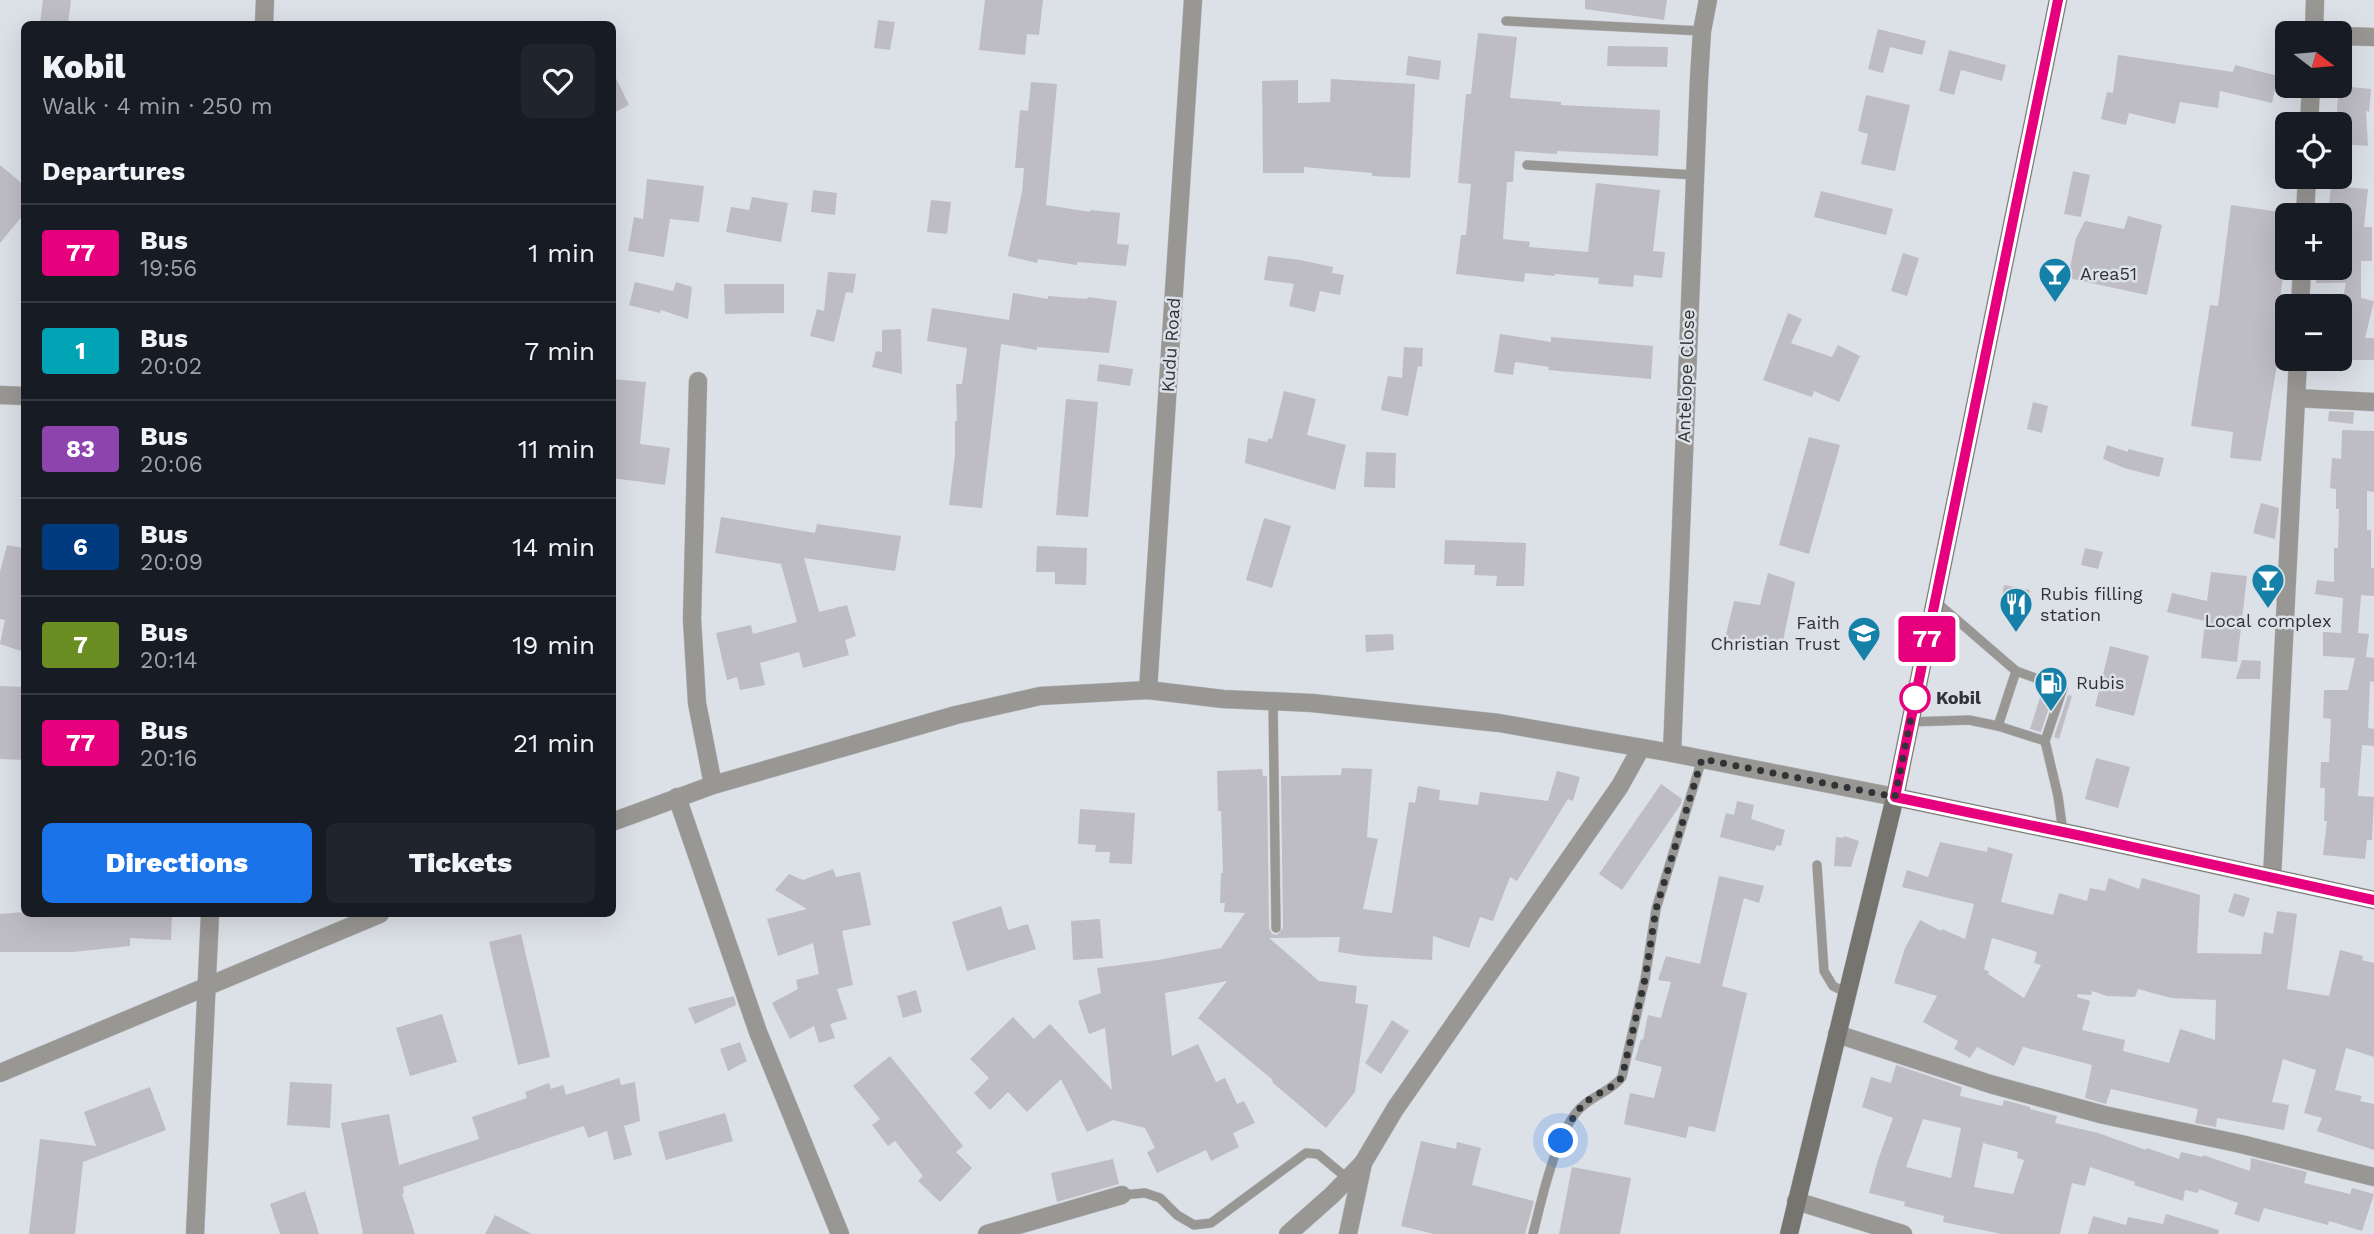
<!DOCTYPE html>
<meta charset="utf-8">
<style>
body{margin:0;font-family:"Work Sans",sans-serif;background:#20242c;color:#f1f3f6;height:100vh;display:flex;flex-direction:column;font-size:26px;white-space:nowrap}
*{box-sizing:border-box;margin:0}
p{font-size:23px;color:#9ea1a6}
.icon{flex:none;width:38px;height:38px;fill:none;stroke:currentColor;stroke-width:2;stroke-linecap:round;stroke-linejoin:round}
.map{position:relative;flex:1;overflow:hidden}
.panel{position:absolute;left:21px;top:21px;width:595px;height:896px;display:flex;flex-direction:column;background:#171b24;border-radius:10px;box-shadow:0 7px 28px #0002}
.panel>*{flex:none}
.badge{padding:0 14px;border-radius:5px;font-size:24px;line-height:46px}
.needle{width:46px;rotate:106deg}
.tools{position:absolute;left:2275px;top:21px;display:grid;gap:14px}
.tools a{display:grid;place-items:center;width:77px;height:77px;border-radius:10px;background:#171b24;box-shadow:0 7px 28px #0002;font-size:35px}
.you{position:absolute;width:35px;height:35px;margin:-18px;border:5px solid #fff;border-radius:50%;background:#1a73e8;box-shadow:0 0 0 10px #1a73e833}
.map>.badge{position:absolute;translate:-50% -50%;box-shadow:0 0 0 4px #fff}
h2{padding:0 21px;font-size:26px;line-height:63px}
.round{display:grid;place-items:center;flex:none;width:74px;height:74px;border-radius:10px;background:#20242c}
.head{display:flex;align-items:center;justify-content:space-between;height:119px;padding:0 21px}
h1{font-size:33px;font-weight:800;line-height:52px}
.cta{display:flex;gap:14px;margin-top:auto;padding:14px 21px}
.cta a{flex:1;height:80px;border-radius:10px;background:#1a73e8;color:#fff;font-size:28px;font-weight:800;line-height:80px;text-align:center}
.cta a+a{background:#20242c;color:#f1f3f6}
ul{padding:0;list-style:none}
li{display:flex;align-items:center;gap:21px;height:98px;padding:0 21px;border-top:2px solid #363941}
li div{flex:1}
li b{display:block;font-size:26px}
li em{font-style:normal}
li .badge{min-width:77px;font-weight:700;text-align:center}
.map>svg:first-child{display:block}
.building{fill:#bfbdc4;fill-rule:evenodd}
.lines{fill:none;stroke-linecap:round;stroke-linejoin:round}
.service-casing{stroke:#babdc4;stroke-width:10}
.minor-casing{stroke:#babdc4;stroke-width:19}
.tertiary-casing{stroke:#babdc4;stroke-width:19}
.secondary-casing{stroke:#babdc4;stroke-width:19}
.service{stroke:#989794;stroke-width:9}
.minor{stroke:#989794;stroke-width:18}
.tertiary{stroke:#989794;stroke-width:18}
.secondary{stroke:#75746f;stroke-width:18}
.line-casing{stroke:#fff;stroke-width:16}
.line{stroke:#e6007e;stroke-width:10}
.walk{stroke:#323336;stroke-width:7;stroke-dasharray:0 12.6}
.stop-dot{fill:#fff;stroke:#e6007e;stroke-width:3.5}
.labels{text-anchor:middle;stroke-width:5;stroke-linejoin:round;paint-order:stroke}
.poi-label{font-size:18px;fill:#323336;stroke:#dce0e7;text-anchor:start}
.street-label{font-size:18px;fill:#323336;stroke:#dce0e7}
.stop-label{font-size:18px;font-weight:bold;fill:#323336;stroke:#dce0e7;text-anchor:start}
</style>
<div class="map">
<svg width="2374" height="1234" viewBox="0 0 2374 1234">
<rect width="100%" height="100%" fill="#dce0e7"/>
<g class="building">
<path d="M43,0H71L68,24H40Z"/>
<path d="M985,0H1043L1039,35L1027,34L1025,55L979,50Z"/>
<path d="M1585,0H1667L1664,20L1585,9Z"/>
<path d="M878,20L895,22L890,50L874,48Z"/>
<path d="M1878,29L1926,41L1922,55L1890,47L1883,73L1868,69Z"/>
<path d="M1478,33L1517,37L1510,98L1561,102V105L1660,110L1658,156L1557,151V154L1515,151L1513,182H1507L1503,239L1530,242L1529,247L1588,252L1596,183L1660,190L1653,251L1665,252L1662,278L1634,275L1633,287L1598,284L1599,278L1555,274V276L1525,273L1524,282L1456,274L1461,235H1466L1471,184L1458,183L1466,94H1471Z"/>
<path d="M1608,46L1668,47L1667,67L1607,66Z"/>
<path d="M1949,50L2006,65L2002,81L1961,70L1954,95L1939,91Z"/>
<path d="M2118,55L2233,72L2235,65L2278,76L2272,103L2220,91L2218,108L2180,102L2175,124L2129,113L2126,125L2101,119L2107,92L2113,93Z"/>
<path d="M1408,56L1441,61L1439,80L1406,75Z"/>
<path d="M612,70L629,105L612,114Z"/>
<path d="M1331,79L1415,84L1410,178L1372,176V173L1304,167V173H1263L1262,81L1298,80V103L1330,102Z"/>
<path d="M1031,82L1057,84L1046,205L1090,212V210L1120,213L1117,244L1129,245L1126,266L1077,262V265L1038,259L1037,263L1008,256L1022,192L1024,168H1015L1020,110L1028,111Z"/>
<path d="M2339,86L2371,89L2369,112L2366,111L2368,146L2340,144V124H2338L2337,109Z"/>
<path d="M1866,95L1910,105L1895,171L1861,164L1868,134L1858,131Z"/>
<path d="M0,165L24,185V214L0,243Z"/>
<path d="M2073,171L2090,175L2081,217L2064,214Z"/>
<path d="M647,179L704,186L699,222L670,219L664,257L628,251L634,217L643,219Z"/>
<path d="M2331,186L2368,189L2364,227H2372V261H2361V298L2374,301L2365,338H2374V360H2340V313L2346,283H2316V268H2340V215H2328Z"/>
<path d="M813,190L837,193L835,215L811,212Z"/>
<path d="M1821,191L1893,209L1886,235L1814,217Z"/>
<path d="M752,197L788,203L781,242L726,232L731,207L749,210Z"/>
<path d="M931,200L951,202L947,234L927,232Z"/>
<path d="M2231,205L2287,213V246L2278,315L2285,316L2261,461L2230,458L2233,432L2191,426L2210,305L2218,306Z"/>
<path d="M2128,216L2162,225L2147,295L2068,278L2076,238L2085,221L2124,229Z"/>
<path d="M1903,253L1919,258L1907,296L1891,291Z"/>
<path d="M1268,256L1300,260L1333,267L1332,273L1344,275L1340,295L1320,291L1315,312L1289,306L1294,284L1264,280Z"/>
<path d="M828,272L856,274L853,293L846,292L834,342L810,336L817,309L824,311Z"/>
<path d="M635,282L673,291L676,282L692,287L688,319L661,310L660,313L629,305Z"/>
<path d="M724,284H784V313L725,314Z"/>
<path d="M1013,293L1048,299V296L1087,299L1088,297L1117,301L1109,353L1037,347V350L1001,344L982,508L949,505L955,455V421H957L956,384H962L967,348L927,341L932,308L1009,320Z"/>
<path d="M1788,313L1802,319L1791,343L1832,357L1838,345L1860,356L1839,402L1814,391L1812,397L1763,380Z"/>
<path d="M901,329L902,374L872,367L876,351L882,352V330Z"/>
<path d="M1500,334L1551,342V337L1653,346L1651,379L1548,370L1549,367L1515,362L1513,375L1494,372Z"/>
<path d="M1404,347L1423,348L1422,367L1418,366L1408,416L1381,410L1388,376L1402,378Z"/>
<path d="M1099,364L1133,369L1130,386L1097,381Z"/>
<path d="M612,379L646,382L640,444L670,448L665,485L612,478Z"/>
<path d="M1284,391L1316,399L1307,435L1346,445L1335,490L1245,463L1248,438L1267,442L1269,438L1272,439Z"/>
<path d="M1066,399L1098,402L1088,517L1056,515Z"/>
<path d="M2033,402L2048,406L2042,433L2027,429Z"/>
<path d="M2329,411L2354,412L2353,424L2328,421Z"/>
<path d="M2342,430L2374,431V492L2367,491V530H2371V568H2374V596L2361,595L2358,633L2369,634L2366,657L2374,658V682L2370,681L2368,728L2374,729V746L2362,745L2358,796L2374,797L2372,840H2367L2365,859L2323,855L2327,821H2324L2325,788H2320L2321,762H2329L2331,719L2323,718L2324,690H2348L2355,658L2323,656V632L2341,633L2343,598L2315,594L2317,580L2334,582V548H2338L2339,509H2336V489L2330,488L2332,458L2341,459Z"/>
<path d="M1809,437L1840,445L1809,554L1779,545Z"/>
<path d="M2107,445L2128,452V449L2164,458L2159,477L2124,468L2103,459Z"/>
<path d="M1366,452L1396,453L1395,488L1364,487Z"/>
<path d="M2261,503L2279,508L2275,539L2253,533Z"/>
<path d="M721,517L815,533L817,524L901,536L895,571L804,558L819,612L847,605L856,636L845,640L849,655L803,668L799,652L760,663L765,685L740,690L737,677L727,680L716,633L751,625L753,634L797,622L781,564L715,553Z"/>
<path d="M1264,518L1291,526L1272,588L1246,580Z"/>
<path d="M1445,540L1526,543L1524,586H1496L1497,576L1474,575L1475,565L1444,564Z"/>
<path d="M7,545L24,548V641L21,651L0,644L5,620L0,619V572Z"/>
<path d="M1037,546L1087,548L1086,585L1055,584V572H1036Z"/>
<path d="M2085,548L2103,552L2098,569L2081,565Z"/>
<path d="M2211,572L2247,576L2237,662L2201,658L2205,621L2167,612L2172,593L2207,601Z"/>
<path d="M1768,573L1795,582L1781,651L1725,639L1734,601L1760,605Z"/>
<path d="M2004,585L2030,590L2026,607L2001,603Z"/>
<path d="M1393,634L1394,650L1366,652L1365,635Z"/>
<path d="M2110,646L2149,656L2134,716L2095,706Z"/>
<path d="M2242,660L2261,661L2260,679H2236Z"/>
<path d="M0,686L24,687V760L0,759Z"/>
<path d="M2043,688L2054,692L2041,732L2030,729Z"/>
<path d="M2068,695L2072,696L2059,739L2054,737Z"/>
<path d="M2096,758L2130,767L2118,808L2085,799Z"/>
<path d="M1342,768L1372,769L1367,837L1378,839L1363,909L1392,913L1409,802L1415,803L1418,786L1440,790L1439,800L1478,805L1480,792L1548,801L1557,771L1580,777L1573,801L1568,799L1517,881L1510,877L1493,921L1480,917L1469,948L1433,936L1432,960L1363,956L1338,952L1340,937L1269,938L1319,981L1357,986L1355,1003L1368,1005L1355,1092L1326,1128L1272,1082L1273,1080L1198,1018L1227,981L1165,993L1172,1056L1198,1044L1216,1082L1225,1078L1237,1104L1244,1101L1255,1123L1233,1133L1239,1147L1211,1161L1206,1150L1157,1173L1147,1152L1155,1148L1145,1128L1113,1120L1087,1132L1061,1079L1027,1112L1008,1092L990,1110L974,1093L989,1078L970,1059L1013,1017L1034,1039L1050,1024L1112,1090L1105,1028L1089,1034L1078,1001L1101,993L1097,968L1158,960L1221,948L1245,913L1224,912L1225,903H1220L1221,873H1223L1221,811H1218L1217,771L1262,769L1263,776H1267L1269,928L1272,934L1277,935L1283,928L1281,776L1341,775Z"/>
<path d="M1661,784L1682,799L1681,804L1622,890L1599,874Z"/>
<path d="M1737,801L1754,805L1751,819L1785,830L1781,846L1777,845L1774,851L1720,837L1726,813L1734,815Z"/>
<path d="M1080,809L1135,813L1132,864L1109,863L1110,852H1095L1096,845L1078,844Z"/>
<path d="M1844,836L1859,841L1851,867L1834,866L1836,837L1843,838Z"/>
<path d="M1940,842L1987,852L1988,847L2013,854L2001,902L2053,915L2059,893L2087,901L2090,888L2105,891L2109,878L2139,889L2142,878L2200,895L2197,953L2261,954L2264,932L2273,934L2277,911L2297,914L2287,989L2329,996L2340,950L2363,956L2362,960L2374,963V1057L2346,1048L2335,1090L2362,1096L2360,1101L2374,1104V1150L2317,1131L2322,1118L2304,1113L2316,1070L2283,1059L2272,1102L2289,1105L2284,1130L2217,1118L2216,1127L2195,1123L2198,1109L2111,1089L2106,1104L2085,1098L2092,1065L2023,1047L2014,1066L1977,1047L1970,1058L1954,1049L1958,1041L1923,1022L1937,996L1894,983L1905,948L1920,920L1941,931L1942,929L1965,939L1974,904L1902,887L1907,870L1928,877ZM1992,938L2037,952L2034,963L2041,965L2024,998L1988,974L1989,972L1984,969ZM2138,989L2171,998L2216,1000L2215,1040L2180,1029L2169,1063L2123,1051L2125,1040L2082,1030L2090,1001L2077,997V994L2091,995L2092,991L2107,996L2135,997Z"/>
<path d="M833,869L836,877L860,872L871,925L842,931L853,985L837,989L847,1019L830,1024L835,1038L819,1043L814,1026L790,1039L772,1003L798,989L796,980L819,974L813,943L778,956L767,919L807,909L775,890L789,874L803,880Z"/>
<path d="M1719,876L1764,886L1759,903L1744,898L1722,986L1747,993L1715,1132L1689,1126L1686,1138L1624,1124L1630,1093L1654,1098L1662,1067L1635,1060L1641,1039L1643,1040L1648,1015L1661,1018L1671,982L1658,980L1666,956L1700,964Z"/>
<path d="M2234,893L2250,898L2244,917L2228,912Z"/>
<path d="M1001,906L1008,930L1028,924L1036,949L967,971L952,922Z"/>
<path d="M24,912L172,914L171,940L130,938V946L73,952H0V914Z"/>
<path d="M1100,919L1103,958L1073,960L1071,921Z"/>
<path d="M521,934L550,1057L518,1065L489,942Z"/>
<path d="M916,990L922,1012L903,1018L897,996Z"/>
<path d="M734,996L736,1005L695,1024L688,1008Z"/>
<path d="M442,1014L457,1062L410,1076L396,1028Z"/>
<path d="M1392,1020L1409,1031L1381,1074L1365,1063Z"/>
<path d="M740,1042L747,1061L728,1071L720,1049Z"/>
<path d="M890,1056L963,1146L956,1152L972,1168L940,1202L918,1181L923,1176L895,1141L888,1146L872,1125L880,1119L853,1086Z"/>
<path d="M1896,1065L1962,1087L1960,1096L2002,1106L2004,1100L2030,1107V1109L2057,1116L2055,1123L2098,1133L2146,1150L2147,1148L2179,1159L2181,1152L2203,1157V1155L2250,1171L2251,1158L2307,1172L2304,1183L2350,1194L2352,1188L2374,1194L2362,1231L2329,1221L2328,1225L2264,1208L2259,1222L2234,1214L2238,1203L2199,1189L2198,1193L2185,1190L2183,1201L2134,1185L2135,1182L2090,1167L2085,1186L2072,1183L2060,1234H2002L1943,1222L1944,1216L1904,1206L1905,1202L1869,1193L1877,1163L1893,1118L1862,1107L1871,1077L1891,1083ZM1923,1119L1961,1128L1951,1178L1906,1167ZM1983,1143L2018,1152L2017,1158L2024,1160L2013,1194L1974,1187Z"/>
<path d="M619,1078L621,1085L635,1082L640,1121L624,1126L632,1155L614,1160L607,1131L588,1138L584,1126L403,1187L404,1193L402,1194L415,1234H363L341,1123L389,1114L399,1165L479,1139L472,1117L527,1098L525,1092L549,1083L551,1089L563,1085L566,1095Z"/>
<path d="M290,1082L332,1084L330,1128L287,1125Z"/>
<path d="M150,1087L166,1130L83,1162L75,1234H29L40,1139L96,1146L84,1112Z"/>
<path d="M725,1113L733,1141L666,1160L658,1132Z"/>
<path d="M1421,1141L1456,1149L1457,1142L1481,1148L1472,1185L1534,1201L1525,1234H1434L1401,1226Z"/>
<path d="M1113,1159L1119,1184L1057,1202L1051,1173Z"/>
<path d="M1572,1167L1631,1178L1620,1234H1559Z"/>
<path d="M305,1191L319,1234H280L270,1204Z"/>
<path d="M2166,1214L2219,1230L2218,1234H2088L2093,1216L2126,1225L2128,1217L2163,1224Z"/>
<path d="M495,1215L532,1234H485Z"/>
</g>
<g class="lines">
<defs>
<g id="service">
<path d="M1506,21L1702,31"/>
<path d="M1527,165L1695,175"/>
<path d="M1935,601L2016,671L2063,688L2045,741L2058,796L2063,832"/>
<path d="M1273,700L1276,928"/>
<path d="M1910,722L1969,720L1998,726L2016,671"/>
<path d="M1998,726L2045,741"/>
<path d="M1817,865L1824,971L1833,986L1847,993"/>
<path d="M1122,1195L1145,1193L1160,1198L1177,1215L1194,1225L1211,1223L1306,1153L1318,1154L1348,1179"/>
<path d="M1533,1234C1541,1201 1555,1140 1575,1114C1587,1097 1610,1093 1622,1077L1645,979L1656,909L1702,759"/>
</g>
<g id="minor">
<path d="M264,24L265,0"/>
<path d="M2314,33L2315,0"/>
<path d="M2340,36L2374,37"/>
<path d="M2309,124L2311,86"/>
<path d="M2305,215L2307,177"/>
<path d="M2300,306L2302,268"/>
<path d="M698,381L692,619L697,703L713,785"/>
<path d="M0,395L24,396"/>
<path d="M2296,398L2374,402"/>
<path d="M1672,753L1699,79L1702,31L1708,0"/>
<path d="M677,797L758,1032L840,1234"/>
<path d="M2272,878L2298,359"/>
<path d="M1837,1034L1990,1084L2104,1115L2241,1144L2374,1177"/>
<path d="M1796,1201L1903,1234"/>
<path d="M195,1234L210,914"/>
<path d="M987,1234L1122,1195"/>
<path d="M1288,1234L1332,1195L1363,1163"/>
<path d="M1348,1234L1363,1163L1395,1109L1620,786L1641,748"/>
</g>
<g id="tertiary">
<path d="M1148,690L1193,0"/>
<path d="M612,822L713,785L956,715L1040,696L1148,690L1223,699L1312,703L1499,723L1672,753L1895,797"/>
<path d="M0,1073L380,914"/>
</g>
<g id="secondary">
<path d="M1895,797L2082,836L2374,900"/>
<path d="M1789,1234L1895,797L2058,0"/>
</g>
</defs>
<use href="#service" class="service-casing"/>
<use href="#minor" class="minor-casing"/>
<use href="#tertiary" class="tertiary-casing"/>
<use href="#secondary" class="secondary-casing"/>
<use href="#service" class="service"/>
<use href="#minor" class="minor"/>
<use href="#tertiary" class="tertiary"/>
<use href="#secondary" class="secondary"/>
</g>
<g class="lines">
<defs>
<path id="line" d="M2058,0L1895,797L2082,836L2374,900"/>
</defs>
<use href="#line" class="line-casing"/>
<use href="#line" class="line"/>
<path class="walk" d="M1561,1141C1569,1125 1575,1110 1590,1099C1601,1091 1614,1088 1622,1077L1645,979L1656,909L1702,759L1895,797L1915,698"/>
</g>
<defs>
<symbol id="bar-pin" viewBox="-11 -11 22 30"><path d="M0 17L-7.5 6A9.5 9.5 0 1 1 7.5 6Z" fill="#1581a9" stroke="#dce0e7"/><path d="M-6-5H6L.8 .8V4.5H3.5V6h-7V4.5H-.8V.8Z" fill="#fff"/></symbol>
<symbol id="restaurant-pin" viewBox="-11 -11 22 30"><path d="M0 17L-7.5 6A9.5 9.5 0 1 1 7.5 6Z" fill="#1581a9" stroke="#dce0e7"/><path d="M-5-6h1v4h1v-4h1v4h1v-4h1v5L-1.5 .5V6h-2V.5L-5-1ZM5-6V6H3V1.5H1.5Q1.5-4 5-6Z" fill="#fff"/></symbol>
<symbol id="school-pin" viewBox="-11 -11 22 30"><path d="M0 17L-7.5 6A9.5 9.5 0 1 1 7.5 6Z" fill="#1581a9" stroke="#dce0e7"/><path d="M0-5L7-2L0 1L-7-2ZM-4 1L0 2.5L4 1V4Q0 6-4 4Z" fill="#fff"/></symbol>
<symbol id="fuel-pin" viewBox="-11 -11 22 30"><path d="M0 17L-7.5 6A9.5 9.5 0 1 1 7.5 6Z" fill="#1581a9" stroke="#dce0e7"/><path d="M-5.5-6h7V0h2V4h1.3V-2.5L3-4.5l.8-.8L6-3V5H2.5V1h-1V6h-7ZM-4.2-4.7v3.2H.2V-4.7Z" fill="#fff"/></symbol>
</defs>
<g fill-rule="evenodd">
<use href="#bar-pin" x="2036" y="255" width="38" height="52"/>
<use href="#bar-pin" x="2249" y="561" width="38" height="52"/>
<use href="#restaurant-pin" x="1997" y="585" width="38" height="52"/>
<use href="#school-pin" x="1845" y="614" width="38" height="52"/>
<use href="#fuel-pin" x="2032" y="664" width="38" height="52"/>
</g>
<circle class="stop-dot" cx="1915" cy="698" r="14"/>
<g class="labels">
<g class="poi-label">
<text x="2080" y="280">Area51</text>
<text x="2040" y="600">Rubis filling<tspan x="2040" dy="21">station</tspan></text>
<text x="2268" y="627" text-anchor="middle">Local complex</text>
<text x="1840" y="629" text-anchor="end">Faith<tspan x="1840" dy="21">Christian Trust</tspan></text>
<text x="2076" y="689">Rubis</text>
</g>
<g class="street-label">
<text transform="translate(1171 345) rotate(-86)" y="6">Kudu Road</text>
<text transform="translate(1686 376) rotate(-88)" y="6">Antelope Close</text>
</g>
<g class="stop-label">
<text x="1936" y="704">Kobil</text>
</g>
</g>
</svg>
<div class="tools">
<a><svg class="needle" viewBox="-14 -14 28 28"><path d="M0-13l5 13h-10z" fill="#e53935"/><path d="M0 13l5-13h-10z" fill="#9ea1a6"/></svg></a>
<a><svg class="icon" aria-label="locate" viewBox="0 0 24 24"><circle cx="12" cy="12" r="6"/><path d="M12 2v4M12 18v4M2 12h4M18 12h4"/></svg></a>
<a>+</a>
<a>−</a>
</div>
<div class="you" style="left:1561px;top:1141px"></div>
<b class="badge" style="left:1927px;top:639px;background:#e6007e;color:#fff">77</b>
<section class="panel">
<div class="head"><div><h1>Kobil</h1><p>Walk · 4 min · 250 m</p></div><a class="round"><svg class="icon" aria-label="heart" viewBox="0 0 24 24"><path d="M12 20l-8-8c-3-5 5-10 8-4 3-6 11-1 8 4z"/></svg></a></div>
<h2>Departures</h2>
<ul>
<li><span class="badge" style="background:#e6007e;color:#fff">77</span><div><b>Bus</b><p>19:56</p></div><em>1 min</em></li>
<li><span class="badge" style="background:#00a3b4;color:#fff">1</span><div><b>Bus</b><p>20:02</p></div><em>7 min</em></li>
<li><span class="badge" style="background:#8e44ad;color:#fff">83</span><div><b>Bus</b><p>20:06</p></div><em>11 min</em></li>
<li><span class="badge" style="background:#003b80;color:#fff">6</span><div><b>Bus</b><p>20:09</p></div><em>14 min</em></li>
<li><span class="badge" style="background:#6b8e23;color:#fff">7</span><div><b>Bus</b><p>20:14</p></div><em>19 min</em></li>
<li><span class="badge" style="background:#e6007e;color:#fff">77</span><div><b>Bus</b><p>20:16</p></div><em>21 min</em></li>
</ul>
<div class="cta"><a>Directions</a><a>Tickets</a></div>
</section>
</div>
